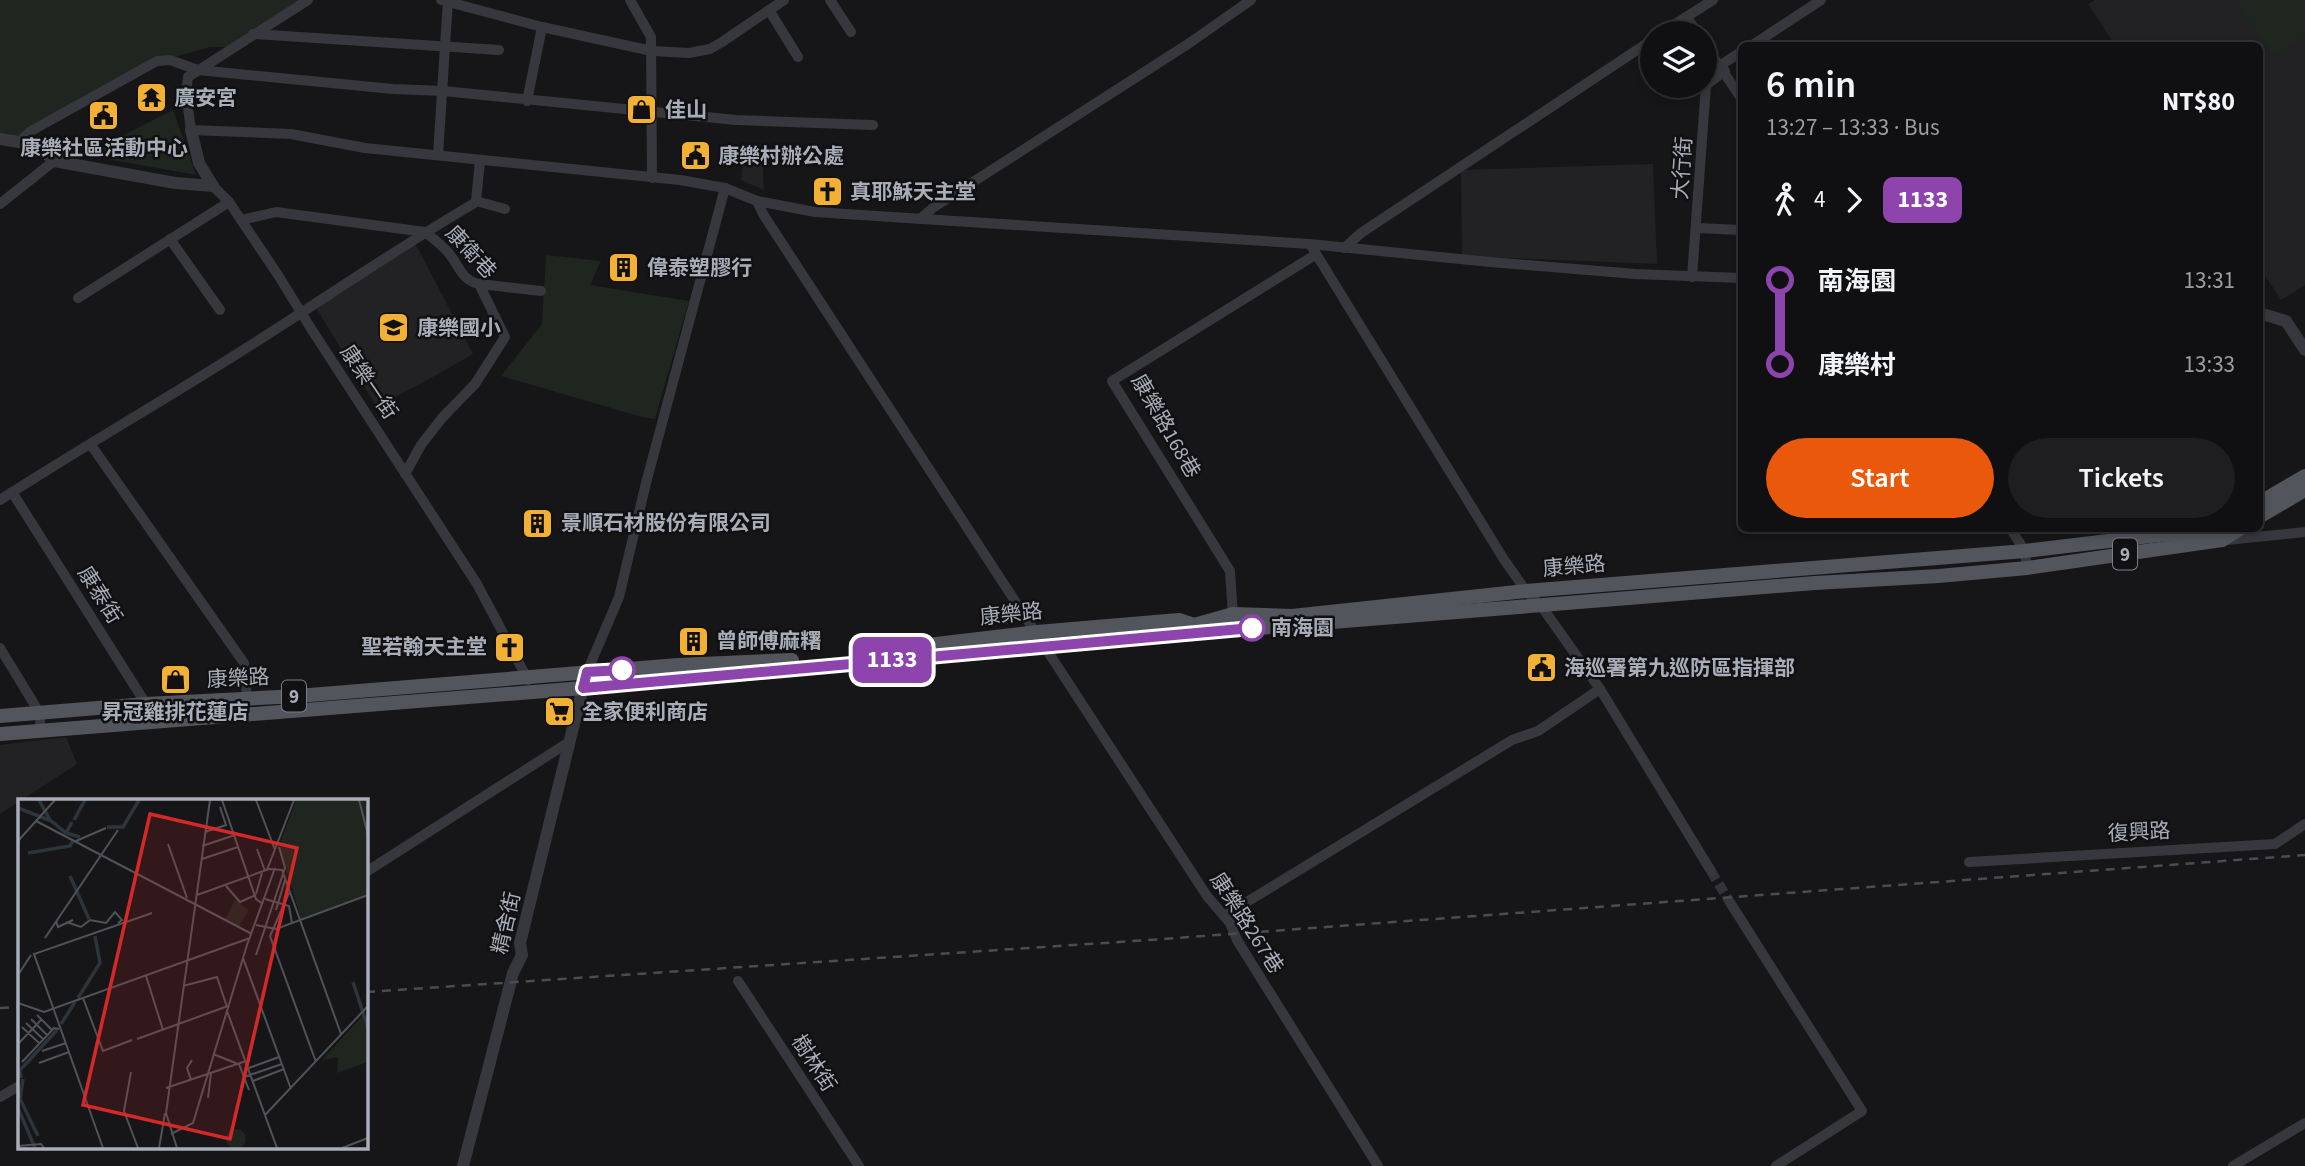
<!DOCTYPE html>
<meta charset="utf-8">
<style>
body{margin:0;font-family:"Source Sans 3","Noto Sans TC",sans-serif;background:#1e1e20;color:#f1f3f6;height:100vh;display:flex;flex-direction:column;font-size:26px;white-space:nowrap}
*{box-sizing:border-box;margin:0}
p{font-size:23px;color:#9c9d9f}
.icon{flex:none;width:38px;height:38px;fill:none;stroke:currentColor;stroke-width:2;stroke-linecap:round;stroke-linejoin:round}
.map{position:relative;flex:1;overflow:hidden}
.sheet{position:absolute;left:1738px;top:42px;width:525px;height:490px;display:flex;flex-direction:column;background:#101012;border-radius:10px;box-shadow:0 4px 10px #0003,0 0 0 2px #303032}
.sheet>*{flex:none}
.badge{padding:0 14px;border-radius:10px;font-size:24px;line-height:46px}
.buttons{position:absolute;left:1640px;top:21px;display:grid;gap:14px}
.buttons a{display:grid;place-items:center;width:77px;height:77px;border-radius:50%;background:#101012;box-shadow:0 4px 10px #0003,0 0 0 2px #303032;font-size:35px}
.map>.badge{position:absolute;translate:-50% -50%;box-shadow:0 0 0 4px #fff}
.legs{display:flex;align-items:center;gap:10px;height:77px;padding:0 28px;font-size:23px}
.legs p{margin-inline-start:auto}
.head{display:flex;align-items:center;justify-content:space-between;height:119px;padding:0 28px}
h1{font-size:38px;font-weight:600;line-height:52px}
.cta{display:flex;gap:14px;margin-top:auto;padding:14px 28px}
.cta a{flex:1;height:80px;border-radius:42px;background:#ea580c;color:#fff;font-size:28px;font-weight:600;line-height:80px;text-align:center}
.cta a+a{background:#1e1e20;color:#f1f3f6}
ul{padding:0 28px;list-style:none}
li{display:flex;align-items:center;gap:24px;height:84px;font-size:26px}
li i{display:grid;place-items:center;width:10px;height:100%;margin:0 9px;background:currentColor}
li i::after{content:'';width:18px;height:18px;margin:-9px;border:5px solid;border-radius:50%;background:#101012}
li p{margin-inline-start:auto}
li:first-child i{background:linear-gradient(#0000 50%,currentColor 0)}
li:last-child i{background:linear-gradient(currentColor 50%,#0000 0)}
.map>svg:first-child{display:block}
.built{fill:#222225}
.green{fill:#1e261f}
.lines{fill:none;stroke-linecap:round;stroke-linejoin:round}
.minor-tunnel{stroke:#333438;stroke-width:10;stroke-dasharray:10 5;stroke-linecap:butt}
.minor{stroke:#37383d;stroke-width:10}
.tertiary{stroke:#37383d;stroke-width:12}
.primary{stroke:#53555c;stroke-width:14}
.rail{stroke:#4a4c52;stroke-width:2.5;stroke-dasharray:9 7;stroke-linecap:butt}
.line-1-casing{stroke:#fff;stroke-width:16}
.line-1{stroke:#8e44ad;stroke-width:10}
.stop-1-dot{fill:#fff;stroke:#8e44ad;stroke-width:3.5}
.labels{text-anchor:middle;stroke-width:5;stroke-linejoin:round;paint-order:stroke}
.shield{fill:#111113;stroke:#7b7e86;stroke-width:2}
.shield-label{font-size:19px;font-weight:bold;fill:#a8adb8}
.poi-label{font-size:21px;font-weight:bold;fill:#a8adb8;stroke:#111113;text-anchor:start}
.street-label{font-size:21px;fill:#a8adb8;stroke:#111113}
.stop-label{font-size:21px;font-weight:bold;fill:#a8adb8;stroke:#111113;text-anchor:start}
.inset-river{fill:none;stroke:#2c353c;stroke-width:3.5}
.inset-road{fill:none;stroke:#505258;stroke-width:2}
.view{fill:#d62828;fill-opacity:0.15;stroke:#d62828;stroke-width:3.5}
.inset-edge{fill:none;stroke:#a8adb8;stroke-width:3.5}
</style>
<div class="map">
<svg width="2305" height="1166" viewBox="0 0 2305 1166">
<rect width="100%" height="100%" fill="#161618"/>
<g class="built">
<path d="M2095,0H2305V285L2281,300L2259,266V46L2115,45L2088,4Z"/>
<path d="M762,156L764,190L741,180L743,159Z"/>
<path d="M1653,164L1657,264L1462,256L1461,170Z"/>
<path d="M414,241L473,354L424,382L376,406L313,303Z"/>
<path d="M66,737L77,764L0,814V745Z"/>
</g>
<g class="green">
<path d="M0,0H305L230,47H210L160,61L23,140L0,142Z"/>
<path d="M2236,0H2305V36L2273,57Z"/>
<path d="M173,110L196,175L85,155Z"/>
<path d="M546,255L601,261L590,285L689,301L655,419L642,417L501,376L542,324Z"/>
</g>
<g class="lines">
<path class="minor-tunnel" d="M1711,871L1731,904"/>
<g class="minor">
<path d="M308,0L188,77L186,93L191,130L291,134L365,148L680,180L725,188L757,201L815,212L1310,244L1490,262L1635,274L1741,278"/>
<path d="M441,0L542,27L652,51L689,53L710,49L722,42L784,0"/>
<path d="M630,0L651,37L652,178"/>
<path d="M830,0L851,32"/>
<path d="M769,10L798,57"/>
<path d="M1686,17L1698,33"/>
<path d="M1661,33L1713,0"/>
<path d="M253,34L499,50"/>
<path d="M1704,43L1741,98"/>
<path d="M1751,46L1821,0"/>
<path d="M1721,65L1741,52"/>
<path d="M527,101L542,27"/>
<path d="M20,141L31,131L157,61L170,60L198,70L393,89L443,91L736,120L873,125"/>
<path d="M438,155L448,0"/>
<path d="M213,186L229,202L278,275L310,327L477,584L528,680"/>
<path d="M476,201L505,209"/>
<path d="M757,201L763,214C912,441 1058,669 1207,896L1230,923L1237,940L1378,1166"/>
<path d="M0,204L54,161"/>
<path d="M920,219L934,207L1188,44L1251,0"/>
<path d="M241,220L276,212L425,232"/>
<path d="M1697,228L1741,230"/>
<path d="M170,239L220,310"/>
<path d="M1310,244L1503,558L1526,591L1542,607L1600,689L1711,871"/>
<path d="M1344,248L1361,233L1652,40"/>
<path d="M1692,277L1706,85L1725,71"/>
<path d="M479,284L541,291"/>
<path d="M78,298L229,202"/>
<path d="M91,445L244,663L247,699"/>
<path d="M405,474L421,445L442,418L475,384L505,337L479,284C462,280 460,268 451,256C445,247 434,239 425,232"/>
<path d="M12,492L146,704L148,721"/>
<path d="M0,500C79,449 161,402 240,352C318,303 394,250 473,204L476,201L480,161"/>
<path d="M2010,528L2025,551L2027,568"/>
<path d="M2227,540L2305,532"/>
<path d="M1234,630L1230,571L1112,381L1315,255"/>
<path d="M0,648L39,712L41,730"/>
<path d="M587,672L619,597L646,483L725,188"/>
<path d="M1969,862L2275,844L2305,824"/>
<path d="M366,872L569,742"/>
<path d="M1731,904L1862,1111L1776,1166"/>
<path d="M1224,916L1512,740L1538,731L1600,689"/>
<path d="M738,981L859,1166"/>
<path d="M0,1097L19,1086"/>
<path d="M2233,1166L2305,1123"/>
</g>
<g class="tertiary">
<path d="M191,130L199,163L213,186"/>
<path d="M0,139L37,145L54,161L175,183L213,186"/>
<path d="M2259,313L2286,321L2305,350"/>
<path d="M463,1166L513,973L522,955L520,943L585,679"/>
</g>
<g class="primary">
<path d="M2259,503L2305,476"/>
<path d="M2259,517L2305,490"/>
<path d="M868,652L1037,632L1179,620L1194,625L1233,614L1292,616L1526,591L2025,551L2217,528"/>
<path d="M0,716L146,704L297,696L678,665L792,660"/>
<path d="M0,734L583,688L1234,630L1815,583L1939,576L2027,568L2222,540L2241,528"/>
</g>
<g class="rail">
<path d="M366,992L1149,940L2305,855"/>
<path d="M0,1008L19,1007"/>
</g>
</g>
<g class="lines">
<defs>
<path id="line-1" d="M622,670L587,672L583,688L1252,628"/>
</defs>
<use href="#line-1" class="line-1-casing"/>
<use href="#line-1" class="line-1"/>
</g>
<defs>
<symbol id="temple-square" viewBox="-11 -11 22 22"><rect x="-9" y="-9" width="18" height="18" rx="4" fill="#f2b134" stroke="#111113"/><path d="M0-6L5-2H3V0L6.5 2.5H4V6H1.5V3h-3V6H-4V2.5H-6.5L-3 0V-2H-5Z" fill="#111"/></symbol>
<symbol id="shop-square" viewBox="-11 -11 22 22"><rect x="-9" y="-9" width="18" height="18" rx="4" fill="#f2b134" stroke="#111113"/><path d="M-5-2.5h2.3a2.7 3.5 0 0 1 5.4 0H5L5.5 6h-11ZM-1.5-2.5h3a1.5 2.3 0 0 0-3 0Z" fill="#111"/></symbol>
<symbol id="civic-square" viewBox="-11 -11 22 22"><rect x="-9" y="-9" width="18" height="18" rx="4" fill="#f2b134" stroke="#111113"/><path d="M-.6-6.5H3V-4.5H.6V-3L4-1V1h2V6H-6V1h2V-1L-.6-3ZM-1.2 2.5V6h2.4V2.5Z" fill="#111"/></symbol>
<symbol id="church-square" viewBox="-11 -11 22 22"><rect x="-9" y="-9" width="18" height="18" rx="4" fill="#f2b134" stroke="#111113"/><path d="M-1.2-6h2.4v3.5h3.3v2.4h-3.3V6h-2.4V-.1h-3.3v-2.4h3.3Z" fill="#111"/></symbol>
<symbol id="building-square" viewBox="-11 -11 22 22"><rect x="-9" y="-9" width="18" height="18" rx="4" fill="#f2b134" stroke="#111113"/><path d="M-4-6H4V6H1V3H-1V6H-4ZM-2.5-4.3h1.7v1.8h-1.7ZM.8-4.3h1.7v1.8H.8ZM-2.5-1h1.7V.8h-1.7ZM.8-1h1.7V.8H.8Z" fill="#111"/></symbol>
<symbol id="school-square" viewBox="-11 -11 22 22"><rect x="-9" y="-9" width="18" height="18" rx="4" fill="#f2b134" stroke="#111113"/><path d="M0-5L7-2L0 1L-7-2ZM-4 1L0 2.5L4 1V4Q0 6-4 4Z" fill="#111"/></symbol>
<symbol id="supermarket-square" viewBox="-11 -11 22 22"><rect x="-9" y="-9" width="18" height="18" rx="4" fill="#f2b134" stroke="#111113"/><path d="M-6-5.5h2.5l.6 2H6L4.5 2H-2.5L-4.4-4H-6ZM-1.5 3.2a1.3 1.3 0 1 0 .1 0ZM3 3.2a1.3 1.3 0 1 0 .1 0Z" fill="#111"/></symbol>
</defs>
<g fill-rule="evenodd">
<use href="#temple-square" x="134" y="80" width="35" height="35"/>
<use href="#shop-square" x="624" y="92" width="35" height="35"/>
<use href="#civic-square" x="86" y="98" width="35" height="35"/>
<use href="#civic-square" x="678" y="138" width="35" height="35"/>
<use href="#church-square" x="810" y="174" width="35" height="35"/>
<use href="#building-square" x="606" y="250" width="35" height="35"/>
<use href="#school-square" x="376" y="310" width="35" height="35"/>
<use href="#building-square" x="520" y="506" width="35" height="35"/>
<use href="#building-square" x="676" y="624" width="35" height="35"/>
<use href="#church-square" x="492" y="630" width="35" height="35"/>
<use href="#civic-square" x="1524" y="650" width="35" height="35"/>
<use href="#shop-square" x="158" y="662" width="35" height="35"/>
<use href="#supermarket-square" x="542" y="694" width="35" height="35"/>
</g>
<g class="stop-1-dot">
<circle cx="1252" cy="628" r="12"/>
<circle cx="622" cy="670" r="12"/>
</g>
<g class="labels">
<g class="shield">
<rect x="2113" y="538.5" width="24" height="31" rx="5"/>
<rect x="282" y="680.5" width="24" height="31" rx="5"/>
</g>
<g class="shield-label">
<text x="2125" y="561">9</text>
<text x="294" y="703">9</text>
</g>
<g class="poi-label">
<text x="174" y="105">廣安宮</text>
<text x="665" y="117">佳山</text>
<text x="104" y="155" text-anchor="middle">康樂社區活動中心</text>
<text x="718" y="163">康樂村辦公處</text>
<text x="850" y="199">真耶穌天主堂</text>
<text x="647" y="275">偉泰塑膠行</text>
<text x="417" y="335">康樂國小</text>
<text x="561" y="530">景順石材股份有限公司</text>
<text x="716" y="648">曾師傅麻糬</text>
<text x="487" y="654" text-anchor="end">聖若翰天主堂</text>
<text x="1564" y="675">海巡署第九巡防區指揮部</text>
<text x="175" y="719" text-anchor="middle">昇冠雞排花蓮店</text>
<text x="582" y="719">全家便利商店</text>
</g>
<g class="street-label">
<text transform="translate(1682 168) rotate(-86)" y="7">大行街</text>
<text transform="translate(471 252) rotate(47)" y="7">康衛巷</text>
<text transform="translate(369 382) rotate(56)" y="7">康樂一街</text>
<text transform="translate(1166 426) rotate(60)" y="7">康樂路168巷</text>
<text transform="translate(1574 566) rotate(-5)" y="7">康樂路</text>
<text transform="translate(100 595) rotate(58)" y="7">康泰街</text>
<text transform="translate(1011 614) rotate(-6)" y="7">康樂路</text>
<text transform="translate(238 678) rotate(-3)" y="7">康樂路</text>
<text transform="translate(2139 832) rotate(-3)" y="7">復興路</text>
<text transform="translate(506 923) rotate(-77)" y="7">精舍街</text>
<text transform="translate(1247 923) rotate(57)" y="7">康樂路267巷</text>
<text transform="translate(814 1063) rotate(57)" y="7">樹林街</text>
</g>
<g class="stop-label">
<text x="1271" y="635">南海園</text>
</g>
</g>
<g transform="translate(18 799)">
<rect width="350" height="350" fill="#161618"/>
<path d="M278,1H347L350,13V95L283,120L261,47ZM217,101L231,111L221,127L207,120ZM344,217L350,234V263L319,274L320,258L304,261ZM208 340a10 10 0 1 1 20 0a10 10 0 1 1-20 0Z" fill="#1e261f"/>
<path class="inset-river" d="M21,1L32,21L48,34M0,9L31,21M56,21L67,1M54,23L48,34L62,38M89,28H105L121,1M10,54L52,47L55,42M52,77L71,120M335,183L350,229M60,199L82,164L77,137M43,225L57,203M3,279L2,271L39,231M5,280L2,300L20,337M0,309L17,349"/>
<path class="inset-road" d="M204,1L238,100L245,105M238,1L257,51M341,1L350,36M18,22L234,135M187,33L208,26L202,8M0,42L37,1M58,42L88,29M150,45L169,99M184,47L217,36M239,50L247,72M184,60L220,48M249,71L276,1M208,87L222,103L238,96M271,94L252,137L298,263M238,95L244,74M179,96L251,70L264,71L323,235M247,100L271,107L274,124M258,111L267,81M38,122L40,128L55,121M48,123L63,128L72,121L88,124L97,113L104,121L100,124M238,126L258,130L350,96M27,139L100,31M238,156L267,69L261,48M225,159L273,290M0,176L13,156M128,177L145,231M165,187L199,178L209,208M65,199L85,252L114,241M0,204L26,213L232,139M209,212L259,349M19,216L34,231M13,220L29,236M8,224L25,240M4,228L21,244M119,240L210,207M0,245L23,221M24,252L48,244M195,255L220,265M4,263L36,229L41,230M21,264L51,253M221,265L231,291M231,269L261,258M113,273L106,312L120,349M226,278L264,265M173,281L169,269L174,261M235,282L266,270M148,289L228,262M190,299L193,274M247,316L350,207M153,335L175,324L229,146L257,69M0,347L23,345L26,349M85,349L16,155L134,114M141,349L147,314M159,349L148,314L192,1M324,349L350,339"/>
<path class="view" d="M132,15L279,49L212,340L65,306Z"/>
<rect width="350" height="350" class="inset-edge"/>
</g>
</svg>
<div class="buttons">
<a><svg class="icon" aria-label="layers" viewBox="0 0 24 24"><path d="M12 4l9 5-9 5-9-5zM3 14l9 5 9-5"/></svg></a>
</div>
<b class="badge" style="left:892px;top:660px;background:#8e44ad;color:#fff">1133</b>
<section class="sheet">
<div class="head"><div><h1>6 min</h1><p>13:27 – 13:33 · Bus</p></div><b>NT$80</b></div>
<div class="legs"><svg class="icon" aria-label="walk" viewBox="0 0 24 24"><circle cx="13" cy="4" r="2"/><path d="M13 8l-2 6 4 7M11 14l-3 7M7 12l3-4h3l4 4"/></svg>4<svg class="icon" aria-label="forward" viewBox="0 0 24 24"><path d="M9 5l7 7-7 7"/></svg><b class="badge" style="background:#8e44ad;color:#fff">1133</b></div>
<ul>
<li><i style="color:#8e44ad"></i><b>南海園</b><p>13:31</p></li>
<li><i style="color:#8e44ad"></i><b>康樂村</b><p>13:33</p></li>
</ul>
<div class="cta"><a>Start</a><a>Tickets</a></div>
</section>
</div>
